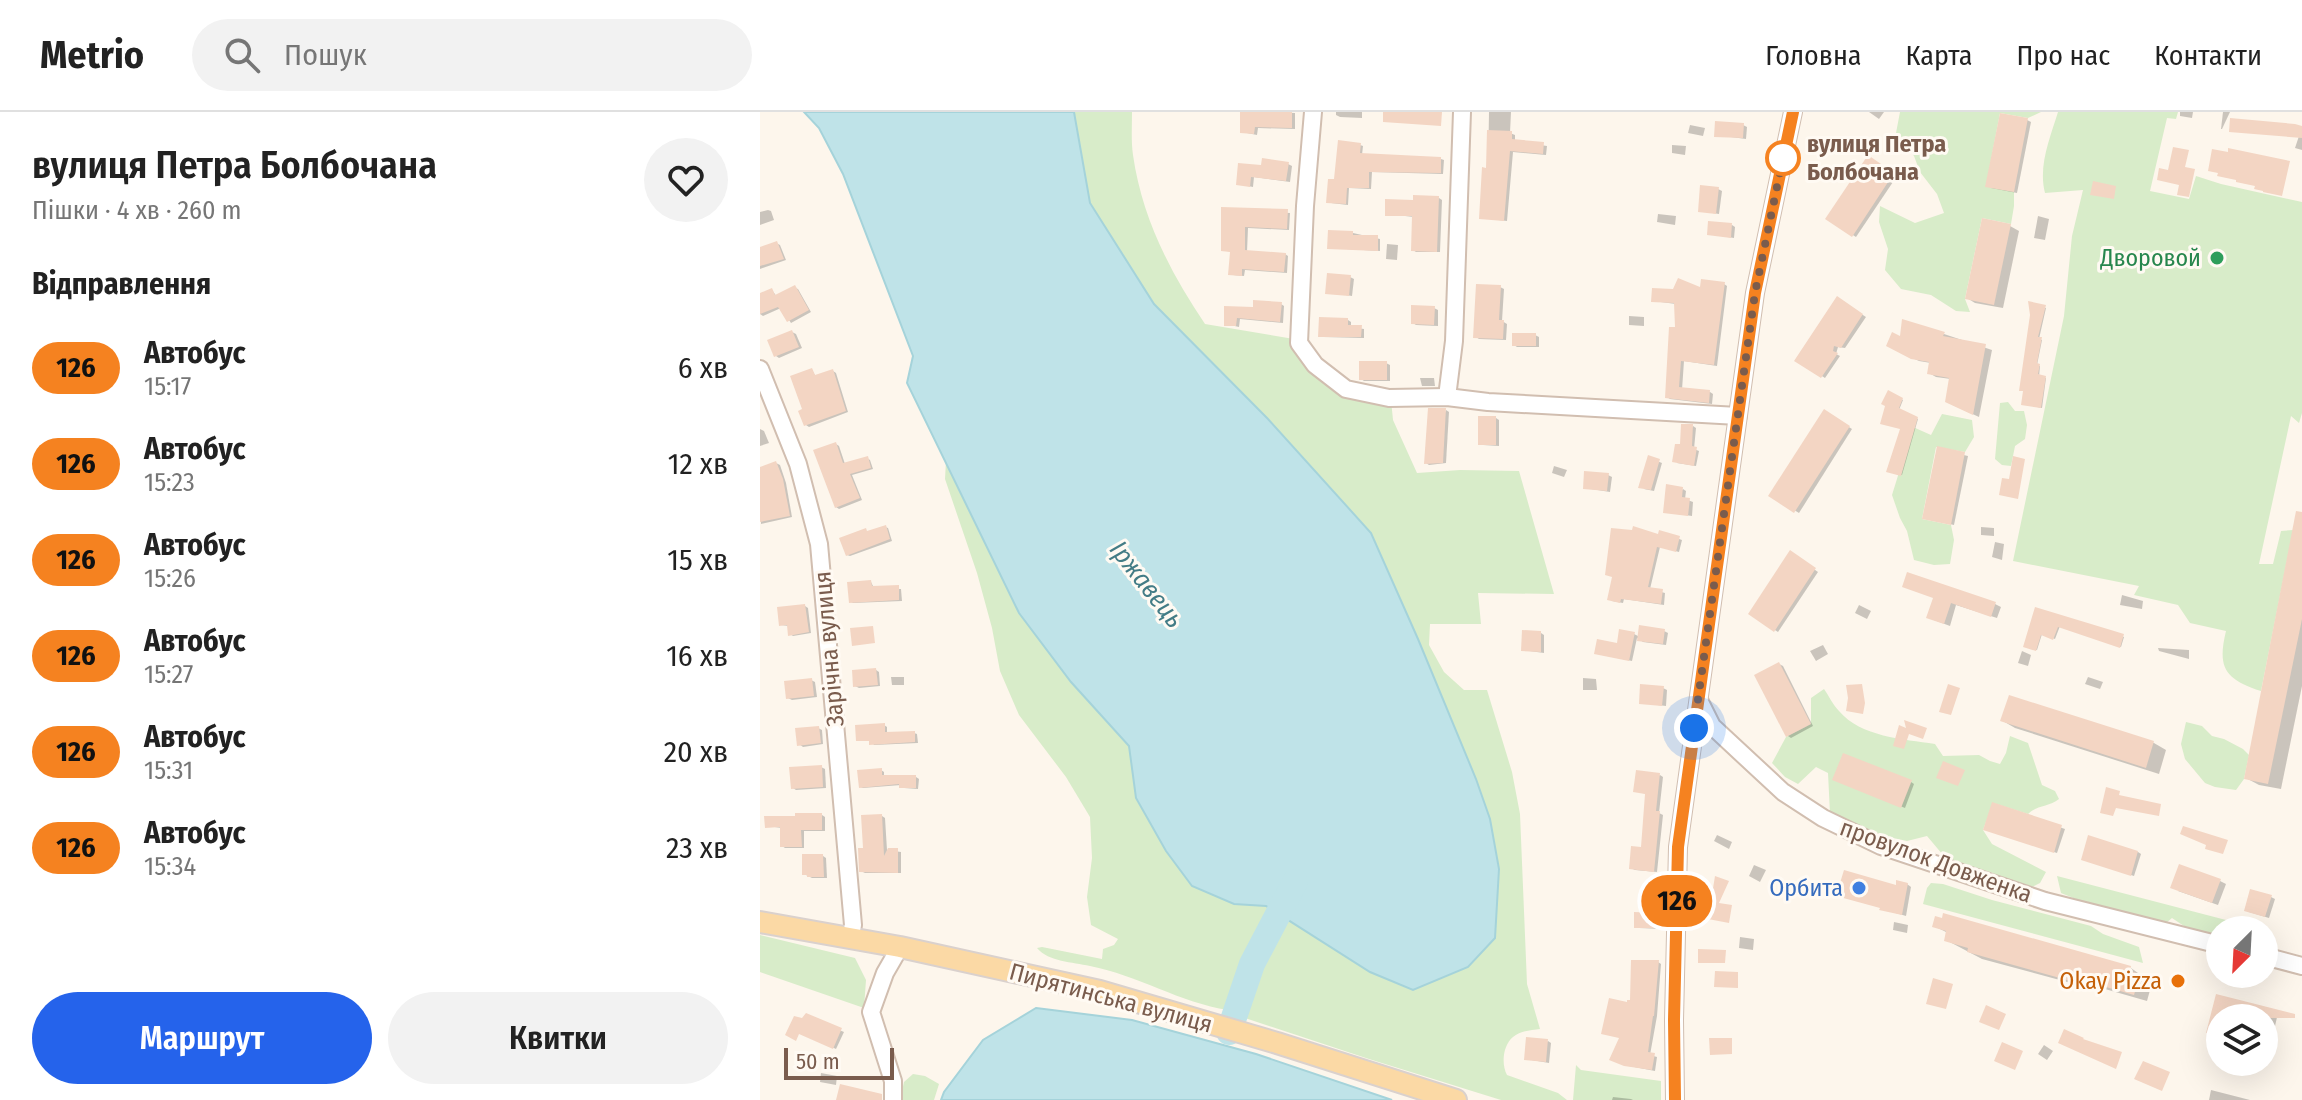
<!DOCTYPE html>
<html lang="uk">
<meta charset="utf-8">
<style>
body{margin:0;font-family:"Fira Sans Condensed",sans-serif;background:#f2f2f2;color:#222;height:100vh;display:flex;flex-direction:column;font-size:30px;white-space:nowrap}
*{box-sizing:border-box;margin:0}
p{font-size:26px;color:#767676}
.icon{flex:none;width:44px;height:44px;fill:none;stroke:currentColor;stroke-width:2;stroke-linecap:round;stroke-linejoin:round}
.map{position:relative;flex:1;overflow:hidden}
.details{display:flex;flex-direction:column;background:#fff;width:760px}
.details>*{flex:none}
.badge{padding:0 16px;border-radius:26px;font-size:28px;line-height:52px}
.needle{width:52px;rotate:204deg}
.buttons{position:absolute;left:1446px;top:804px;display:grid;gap:16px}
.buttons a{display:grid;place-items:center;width:72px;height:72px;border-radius:50%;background:#fff;box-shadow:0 8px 32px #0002;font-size:40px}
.scale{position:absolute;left:24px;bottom:20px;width:110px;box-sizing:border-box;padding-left:8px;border:4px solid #7a5c4d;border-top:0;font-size:22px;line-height:28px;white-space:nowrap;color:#7a5c4d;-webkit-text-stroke:6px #fffaf3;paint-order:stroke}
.you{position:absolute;width:40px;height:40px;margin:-20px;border:6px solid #fff;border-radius:50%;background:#1a73e8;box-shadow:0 0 0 12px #1a73e833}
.map>.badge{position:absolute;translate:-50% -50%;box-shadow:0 0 0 4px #fff}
h2{padding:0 32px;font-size:30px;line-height:72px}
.round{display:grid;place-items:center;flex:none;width:84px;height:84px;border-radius:42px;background:#f2f2f2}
.head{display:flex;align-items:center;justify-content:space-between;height:136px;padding:0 32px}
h1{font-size:38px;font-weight:600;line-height:60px}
.primary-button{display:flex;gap:16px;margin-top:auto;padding:16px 32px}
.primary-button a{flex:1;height:92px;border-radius:48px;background:#2563eb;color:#fff;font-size:32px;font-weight:600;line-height:92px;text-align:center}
.primary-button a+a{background:#f2f2f2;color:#222}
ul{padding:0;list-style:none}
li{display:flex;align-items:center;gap:24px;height:96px;padding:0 32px}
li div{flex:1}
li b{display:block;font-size:30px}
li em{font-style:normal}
li .badge{min-width:88px;font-weight:700;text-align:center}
header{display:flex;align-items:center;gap:48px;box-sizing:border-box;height:112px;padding:0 40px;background:#fff;border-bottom:2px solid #e0e0e0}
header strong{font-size:38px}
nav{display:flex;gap:44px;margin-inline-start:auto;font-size:28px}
.search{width:560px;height:72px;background:#f2f2f2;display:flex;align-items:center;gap:20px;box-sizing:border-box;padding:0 28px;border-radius:44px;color:#767676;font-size:30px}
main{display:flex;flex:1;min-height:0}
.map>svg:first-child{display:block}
.green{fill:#d8ecc9}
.water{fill:#bfe3e8;stroke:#a5d3da;stroke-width:2}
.shadow{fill:#0003}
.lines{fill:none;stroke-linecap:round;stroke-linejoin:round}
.river{stroke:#bfe3e8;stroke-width:26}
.building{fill:#f3d5c3}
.minor-casing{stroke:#d1beb0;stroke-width:20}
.major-casing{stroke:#dad1cd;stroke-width:24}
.minor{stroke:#fff;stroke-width:16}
.major{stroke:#fbd9a5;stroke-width:20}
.line-casing{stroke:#fff;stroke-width:18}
.line{stroke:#f58220;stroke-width:12}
.walk{stroke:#7a5c4d;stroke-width:8;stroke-dasharray:0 14.4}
.stop-dot{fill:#fff;stroke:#f58220;stroke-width:4}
.leisure-dot{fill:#2e9e5b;stroke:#fffaf3;stroke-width:3}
.shop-dot{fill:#3f7fe0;stroke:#fffaf3;stroke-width:3}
.food-dot{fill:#e8710a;stroke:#fffaf3;stroke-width:3}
.labels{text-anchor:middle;stroke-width:6;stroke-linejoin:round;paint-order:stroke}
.stop-label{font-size:24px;font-weight:bold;fill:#7a5c4d;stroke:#fffaf3;text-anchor:start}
.leisure-label{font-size:24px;fill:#27864d;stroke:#fffaf3;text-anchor:end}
.street-label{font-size:24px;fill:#7a5c4d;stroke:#fffaf3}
.shop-label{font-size:24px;fill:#366cbe;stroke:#fffaf3;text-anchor:end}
.food-label{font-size:24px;fill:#c56008;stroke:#fffaf3;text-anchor:end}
.water-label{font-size:26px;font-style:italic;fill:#437c86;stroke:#fffaf3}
</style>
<header>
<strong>Metrio</strong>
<div class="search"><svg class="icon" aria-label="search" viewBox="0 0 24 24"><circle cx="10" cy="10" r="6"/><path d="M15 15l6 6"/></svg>Пошук</div>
<nav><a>Головна</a><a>Карта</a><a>Про нас</a><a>Контакти</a></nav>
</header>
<main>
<section class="details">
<div class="head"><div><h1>вулиця Петра Болбочана</h1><p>Пішки · 4 хв · 260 m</p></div><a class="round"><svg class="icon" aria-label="heart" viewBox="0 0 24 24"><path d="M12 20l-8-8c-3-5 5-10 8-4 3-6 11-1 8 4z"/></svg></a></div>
<h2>Відправлення</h2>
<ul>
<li><span class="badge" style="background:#f58220;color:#111">126</span><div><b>Автобус</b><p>15:17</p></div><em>6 хв</em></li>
<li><span class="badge" style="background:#f58220;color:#111">126</span><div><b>Автобус</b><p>15:23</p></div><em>12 хв</em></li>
<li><span class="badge" style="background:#f58220;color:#111">126</span><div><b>Автобус</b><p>15:26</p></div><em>15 хв</em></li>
<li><span class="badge" style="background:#f58220;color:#111">126</span><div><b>Автобус</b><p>15:27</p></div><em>16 хв</em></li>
<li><span class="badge" style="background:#f58220;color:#111">126</span><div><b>Автобус</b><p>15:31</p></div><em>20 хв</em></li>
<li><span class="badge" style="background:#f58220;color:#111">126</span><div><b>Автобус</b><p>15:34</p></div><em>23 хв</em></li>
</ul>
<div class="primary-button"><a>Маршрут</a><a>Квитки</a></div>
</section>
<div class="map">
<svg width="1542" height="988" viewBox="0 0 1542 988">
<rect width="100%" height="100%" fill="#fdf6ec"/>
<g class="green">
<path d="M314,0H372C372,14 371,29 373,43C382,106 410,160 445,212L546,229L558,249L588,273L630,278L633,308L657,361L700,358L759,359L794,482L718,481L721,512H670L669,533L684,560L704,578H727L752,660L760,702L767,872L780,917C771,918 760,919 753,925C743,933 741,952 747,963L798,981L807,988H741L609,947L479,904L491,869L485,861L468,898C421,891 377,863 330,854C312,850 289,850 277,836L282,835L342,847L343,837L354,833L358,827L331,813L327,785L332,746L330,705L306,665L259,603L240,559L232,516L217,461L185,367L186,349L259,501L311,570L369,634L376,686L406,738L432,774L474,792L506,793L610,860L730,707L658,527L611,421L508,307L394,192L330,91Z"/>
<path d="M1140,0H1281L1268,6L1240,1L1226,74L1254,80V94L1251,112L1222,106L1205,187L1210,200L1196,199L1171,183L1141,177L1125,158L1128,137L1119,110L1120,94L1155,111L1184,101L1177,82L1160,60L1154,44L1136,21Z"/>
<path d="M1298,0H1418L1416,7L1407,6L1390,79L1429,87L1436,64L1461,72L1542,90V301L1539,311L1531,304L1499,452H1513L1521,419L1533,418L1501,579C1465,567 1457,556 1466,519L1430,511L1418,493L1374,483L1379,474L1253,449L1304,204L1312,124L1323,78L1285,81C1278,54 1290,26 1298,0Z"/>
<path d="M1248,290L1255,299H1264L1267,313L1265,327L1255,334L1251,354L1242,353L1235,347L1240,291Z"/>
<path d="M1182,302L1212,308L1214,325L1205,340L1176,335L1162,407L1191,413L1194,428L1190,452L1174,453L1154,448L1147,419L1140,406L1132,383L1153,315L1171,323Z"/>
<path d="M1064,577C1069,584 1073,593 1079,599C1101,625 1143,627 1175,632L1183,644L1219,643L1230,649L1240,652L1246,641L1250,624L1268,631L1282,673L1295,679L1299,687C1289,695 1277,693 1268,702L1233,691L1223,718L1232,732L1286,760L1280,771L1270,776L1251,771L1233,761L1188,749L1167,724L1147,729L1124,724L1070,701L1068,661L1056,655L1038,672L1025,665L1012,651L1026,625L1051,612V586Z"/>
<path d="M1426,610L1442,614L1452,624L1464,627L1483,637L1489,643L1484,667L1476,678L1455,675L1445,671L1425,647L1421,632Z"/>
<path d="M1297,764L1466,808L1463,818L1454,824L1427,816L1412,806L1406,811L1336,795L1301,781Z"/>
<path d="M1171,771L1183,772L1232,788L1331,814L1343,822L1379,835L1383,851L1163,792L1167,776Z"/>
<path d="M0,823L95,846L106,868L104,896L0,860Z"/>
<path d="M816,953L821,958L901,969V988H813Z"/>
<path d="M153,962L165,964L179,972L174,988H140L144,970Z"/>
</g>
<g class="water">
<path d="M44,0H314L330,91L394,192L508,307L611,421L658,527L716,667L730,707L739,757L735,826L708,855L653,878L610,860L506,794L474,792L432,774L406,739L376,686L369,634L311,570L259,501L147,271L153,244L83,62L59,16Z"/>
<path d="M276,896L372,908L496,942L632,988H181L184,980L223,928Z"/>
</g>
<g class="shadow">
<path d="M509,0L535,1V17L498,16L497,23L482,20Z"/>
<path d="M576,0H602V6L580,5L576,3Z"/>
<path d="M729,0H751L750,21L755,23V29L787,34L786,43L753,40L747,109L721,106L728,58Z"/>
<path d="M1109,0H1124L1119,7Z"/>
<path d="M1420,0H1433L1432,6L1420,4Z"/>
<path d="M1463,0H1470L1462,17H1461Z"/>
<path d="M1267,8L1271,10L1257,81L1231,76Z"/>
<path d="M930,13L945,16L943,24L928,21Z"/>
<path d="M983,13L987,15L986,27L956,23Z"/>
<path d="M1542,15V38L1535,36Z"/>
<path d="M600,33L603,34L602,43L681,47L684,48L683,62L612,60L611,77L589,76L588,93L571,91L576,69Z"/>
<path d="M912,33L926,34L925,43L912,41Z"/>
<path d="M1109,46L1137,64L1096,125L1068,107Z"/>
<path d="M528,52L532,54L530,70L494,65L493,75L478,72L503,55Z"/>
<path d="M958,77L962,79L959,102L940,99Z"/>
<path d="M679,86L682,88L680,140H656L653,138L654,105L627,102L655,90Z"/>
<path d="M463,97L530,101L529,118L488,116L487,140L525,142L528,144L527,161L485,158L484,164L473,163L472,140L463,138Z"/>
<path d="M8,98L11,99L14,108L0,113V100Z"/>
<path d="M898,102L916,104L915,113L897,110Z"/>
<path d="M1278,104L1289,107L1285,128L1274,126Z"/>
<path d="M972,113L975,115L974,126L949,122Z"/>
<path d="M1250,114L1259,119L1243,196L1215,191L1207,186Z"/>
<path d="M593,121L620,127V139L569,136Z"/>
<path d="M16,131L20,133L26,148L0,157V136Z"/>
<path d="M627,132L638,133L637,148L626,147Z"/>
<path d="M590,165L594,167L592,184L567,180Z"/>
<path d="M964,172L967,174L957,254L924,249L922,278L950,280L953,282L952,292L910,287L907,285L917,217L916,192L893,189Z"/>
<path d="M740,175L744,177L742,209L747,212L746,228L719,227L716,225Z"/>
<path d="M35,176L38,177L51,200L31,211L21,196L3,204L0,202V183L12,178L17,185Z"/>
<path d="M1078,187L1106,205L1085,236L1078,235L1076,242L1080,244L1065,266L1037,248Z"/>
<path d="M521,192L524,194L523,211L480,207L479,215L466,212V196L494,197Z"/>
<path d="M1270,192L1286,196L1279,227L1282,228L1277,253L1280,254L1279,265L1286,266L1282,296L1263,292L1272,203Z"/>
<path d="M674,196L678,198V214L656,213L653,211Z"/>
<path d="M869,204L884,205V214L869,213Z"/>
<path d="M588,208L591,210V215L604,217V226L563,225L560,224Z"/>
<path d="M32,220L36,222L42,236L19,246L16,244Z"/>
<path d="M1184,222L1232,238L1219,305L1193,293L1191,267L1176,265L1169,261L1171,251L1159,249L1128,234L1142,226Z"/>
<path d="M775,223L779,225V235H757L754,233Z"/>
<path d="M626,251L630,253V269H604L601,267Z"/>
<path d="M52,258L56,265L73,259L76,261L88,300L49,315L46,313L45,298Z"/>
<path d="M660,266H674L675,274H662Z"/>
<path d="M1129,281L1143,288L1139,298L1158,307L1142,363L1129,359L1143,316Z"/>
<path d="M686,298L689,300L686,351L669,353L666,351Z"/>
<path d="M1065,300L1092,317L1039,401L1011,384Z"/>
<path d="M736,306L739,308V334L723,333L720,331Z"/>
<path d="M933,314L936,316L934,337L939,339L936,354L917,351L921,335Z"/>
<path d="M0,317L4,319L9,331L0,334Z"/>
<path d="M76,332L79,334L85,352L107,346L110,348L113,357L92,363L102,388L79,397L76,395Z"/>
<path d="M1178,337L1208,344L1194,413L1164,406Z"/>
<path d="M889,346L902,351L894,379L884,377Z"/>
<path d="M16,351L20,353L26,371L32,405L1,412L0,357Z"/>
<path d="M794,354L807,358L804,365L792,361Z"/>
<path d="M848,363L852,365L850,380L825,376Z"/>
<path d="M923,377L926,379L925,387L933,390L932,404L905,400Z"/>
<path d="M125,415L128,416L132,429L90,444L87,443L109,420Z"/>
<path d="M1221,415L1234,416V424L1221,423Z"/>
<path d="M1542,416V574L1521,677L1499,673L1486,666Z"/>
<path d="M900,420L922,428L919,440L900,435L890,477L905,481L904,493L864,487L863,491L852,489L854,465L899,424Z"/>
<path d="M1235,430L1244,432L1242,448L1232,445Z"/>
<path d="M1031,441L1058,460L1018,520L990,502Z"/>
<path d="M111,470L114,476L141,477L142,489L93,491L91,490Z"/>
<path d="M1362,483L1383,489L1382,497L1360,493Z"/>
<path d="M1175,486L1235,492L1241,495L1237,506L1196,493L1190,514L1174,508Z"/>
<path d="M1099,493L1111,499L1107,507L1095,501Z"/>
<path d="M45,494L48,496L51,521L33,524L30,522L29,514L21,513Z"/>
<path d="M1276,498L1364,525L1361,535L1300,514L1295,527L1282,522L1277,538L1265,534Z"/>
<path d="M904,519L908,521L906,533L883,530L877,526L872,549L839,542L874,522L880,525Z"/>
<path d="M781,521L784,523V541L763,538Z"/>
<path d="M1063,533L1068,542L1056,549L1050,539Z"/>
<path d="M1398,536L1429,538V547L1399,539Z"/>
<path d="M1262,539L1271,543L1268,554L1258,551Z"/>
<path d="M1019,552L1023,554L1053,614L1031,626L1028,624Z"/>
<path d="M116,558L119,560L120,574L99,576L95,574Z"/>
<path d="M131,565H144V573H132Z"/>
<path d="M1328,565L1343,570L1340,577L1325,572Z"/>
<path d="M823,566L836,567L837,578H823Z"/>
<path d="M51,568L55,570L57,585L32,588L28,586Z"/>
<path d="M903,576L907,578L906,594L881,591Z"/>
<path d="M1250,585L1394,631L1406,638L1399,662L1255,616L1243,609Z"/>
<path d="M124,613L127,615V622L154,621L157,622L158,631L114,633L111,629L98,628Z"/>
<path d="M58,616L62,618L63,632L43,635L39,632Z"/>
<path d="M61,655L65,657L66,676L36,678L33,676Z"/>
<path d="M121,658L124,660V665H156L159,667L158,677L144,676L141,673L103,676L100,675Z"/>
<path d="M900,663L903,665L899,701L903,703L897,760L875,758L871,756L882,737L887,682L875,679Z"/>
<path d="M1078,669L1151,670L1154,672L1145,696Z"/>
<path d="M1234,693L1305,717L1297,741L1229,719Z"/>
<path d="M62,703L65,705V719H44V736H25L22,734V716L7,714Z"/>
<path d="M122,704L125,706L127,738L141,740V761H105L101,759L105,738Z"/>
<path d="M957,723L972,730L969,737L954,729Z"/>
<path d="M1378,740L1381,742L1374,764L1327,749Z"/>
<path d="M63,744L66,746L67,766H52L44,762Z"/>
<path d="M994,753L1006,758L1000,770L989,764Z"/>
<path d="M1460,769L1466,772L1458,793L1418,779Z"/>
<path d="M1147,772L1151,775L1146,804L1122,797L1137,776Z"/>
<path d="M1511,785L1515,787L1509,806L1489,800Z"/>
<path d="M900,803L904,805L903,817L879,816L876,814Z"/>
<path d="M1184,804L1371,856L1392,871L1387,889L1345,877L1344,880L1222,847L1186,828L1188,821L1174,814L1183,808Z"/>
<path d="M1134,810L1148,813L1147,821L1133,818Z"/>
<path d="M980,825L994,827L993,838L979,836Z"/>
<path d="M898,850L901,852L897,904L890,943L897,945L895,959L869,954L861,926L868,892L872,890Z"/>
<path d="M1457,885L1518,901L1510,936L1504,935V906H1460V924L1452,922Z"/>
<path d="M46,904L84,920L76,937L57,928Z"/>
<path d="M788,929L791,931L789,951L766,947Z"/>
<path d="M1284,933L1293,939L1287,948L1278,942Z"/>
<path d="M61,961L77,964L76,973L60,970Z"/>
<path d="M1451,978L1490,988H1449Z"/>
<path d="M853,985L871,987L873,988H852Z"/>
</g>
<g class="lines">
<path class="river" d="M469,920L492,852L535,770"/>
</g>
<g class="building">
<path d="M480,0H532V16L495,15L494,22L480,21Z"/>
<path d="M623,0H682L681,14L623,10Z"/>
<path d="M1240,1L1268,6L1254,80L1225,75Z"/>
<path d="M1470,6L1535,12L1542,14V26L1469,20Z"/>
<path d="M955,9L984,11L983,26L954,25Z"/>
<path d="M727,18L752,19V27L784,30L783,42L750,39L744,109L719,107L722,55L726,56Z"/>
<path d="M578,28L601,31L600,41L681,45V61L609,60V76H587L586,92L566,91L568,67H574Z"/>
<path d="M1413,35L1429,38L1425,55L1435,57L1429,85L1417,83L1419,73L1397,68L1399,56L1408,58Z"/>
<path d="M1468,36L1530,49L1522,84L1503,80V79L1494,77L1495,74L1476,70V68L1457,64L1458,61L1448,59L1452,37L1468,40Z"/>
<path d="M1108,43L1134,61L1092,125L1065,107Z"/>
<path d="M502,46L529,50L526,69L491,65L490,75L476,73L478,51L501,53Z"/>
<path d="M1333,69L1356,74L1354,87L1330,83Z"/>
<path d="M940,73L959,75L956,102L938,100Z"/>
<path d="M653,83L679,84L677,140L651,139L652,104H625V87L653,88Z"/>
<path d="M461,95L528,97L527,117L485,115V138L526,141L524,160L482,157V164L468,163L470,140L461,139Z"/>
<path d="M1222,106L1251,112L1234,193L1205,187Z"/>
<path d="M948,109L972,111L971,126L947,123Z"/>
<path d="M568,118L593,119V123H618V139L567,137Z"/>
<path d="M17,129L24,147L0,154V135Z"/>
<path d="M567,161L591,163L589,184L565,182Z"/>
<path d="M918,166L940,175L941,167L965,170L954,253L921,249L919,275L950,278L949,291L905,286L909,215H915L914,191L891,190L892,176L913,177Z"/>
<path d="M716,172L741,173L739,208H744L743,227L713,226Z"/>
<path d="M35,173L49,198L27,210L18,195L0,202V181L12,176L15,183Z"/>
<path d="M1077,184L1103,202L1081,236L1074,234L1073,239L1078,241L1061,266L1034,249Z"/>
<path d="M493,188L522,190L520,210L477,206L476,214H464V194L493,195Z"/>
<path d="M1268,189L1286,193L1278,225H1282L1277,251L1280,252L1278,262L1286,264L1281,296L1261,293L1263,279H1259L1270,203Z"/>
<path d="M651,193L675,194L674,213L651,212Z"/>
<path d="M559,205L588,206V213H602L601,225H558Z"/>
<path d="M1142,207L1185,220L1183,224L1226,232L1213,303L1185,290L1189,266L1167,262L1169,250L1151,247L1126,234L1132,220L1140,224Z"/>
<path d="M32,218L39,235L14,245L7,228Z"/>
<rect x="752" y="221" width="24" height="13"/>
<rect x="599" y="249" width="28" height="19"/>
<path d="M52,256L55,263L73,257L86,299L44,314L38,299L42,297L30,264Z"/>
<path d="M1128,278L1143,286L1139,296L1158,305L1141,364L1126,360L1140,317L1120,312L1125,294L1121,292Z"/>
<path d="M668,296H686L683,351L664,352Z"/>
<path d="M1064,297L1090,314L1034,401L1008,384Z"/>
<rect x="718" y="304" width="18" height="29"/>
<path d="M921,312H933L932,334L937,335L934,354L912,350L915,332H920Z"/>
<path d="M76,330L83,351L108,344L111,356L90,362L100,386L75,396L53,338Z"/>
<path d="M1177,334L1205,340L1191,413L1162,407Z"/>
<path d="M888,343L900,347L891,378L878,376Z"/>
<path d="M1253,344L1265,347L1258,387L1239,383L1242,366L1249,367Z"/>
<path d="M16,349L23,367L30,404L0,410V355Z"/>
<path d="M824,359L849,361L847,379L823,377Z"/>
<path d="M906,372L923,375L922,385L930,386L928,404L903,401Z"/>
<path d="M1536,399L1542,400V507L1508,672L1484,667Z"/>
<path d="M126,413L130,427L86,444L79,426L106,416L107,419Z"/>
<path d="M873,414L898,422L899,418L920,424L916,440L897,435L888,475L903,477L901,492L861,487L860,491L847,488L852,465L845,463L851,416L872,418Z"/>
<path d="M1030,438L1056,456L1014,520L988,502Z"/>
<path d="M1147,460L1236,490L1231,505L1191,491L1184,512L1166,506L1173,486L1142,475Z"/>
<path d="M111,468L112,474L139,473V488L89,491L87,470Z"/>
<path d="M45,492L49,520L28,524L27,513L19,514L17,495Z"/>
<path d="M1275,495L1364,522L1360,536L1298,515L1293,528L1281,523L1276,539L1263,535Z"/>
<path d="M879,513L905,517L903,532L877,529Z"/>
<path d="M113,514L115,531L92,534L90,516Z"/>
<path d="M859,517L875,520L869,549L834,542L837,527L857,531Z"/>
<path d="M762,518L781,519V540L761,539Z"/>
<path d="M1019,550L1051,612L1026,625L994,563Z"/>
<path d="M116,556L118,573L93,575L92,558Z"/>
<path d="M52,566L54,584L26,587L24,569Z"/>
<path d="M880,572L904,574L902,594L879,592Z"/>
<path d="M1102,572L1105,591L1103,602L1086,599L1088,586L1086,573Z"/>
<path d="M1188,572L1200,576L1191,603L1179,600Z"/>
<path d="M1249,583L1394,629L1386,656L1240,609Z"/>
<path d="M1144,608L1167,616L1163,627L1149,622L1144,637L1133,634L1139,613L1146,616Z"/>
<path d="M125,611V620L155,619V630L109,633V629H96L95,613Z"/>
<path d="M59,614L61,631L37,634L35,616Z"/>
<path d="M1083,641L1152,668L1141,696L1072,668Z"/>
<path d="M1183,649L1205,658L1198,674L1176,666Z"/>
<path d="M62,653L63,675L31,677L29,655Z"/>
<path d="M122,656V663H156V676H139V672L99,676L97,658Z"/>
<path d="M876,658L900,661L896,699H900L894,760L869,757L871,734L881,735L885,682L873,680Z"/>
<path d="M1346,675L1360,679L1359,683L1401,692L1399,704L1356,696L1353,704L1340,701Z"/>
<path d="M1232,690L1302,713L1294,741L1223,718Z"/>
<path d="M35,701H62V718H41L42,735H20V715L5,716L4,704H35Z"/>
<path d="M122,702L124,744L128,736H138V761L99,760L98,736H103L101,703Z"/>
<path d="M1423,714L1468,728L1463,742L1445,737L1446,733L1420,722Z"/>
<path d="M1328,723L1378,739L1371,764L1321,748Z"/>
<path d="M42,742H63L64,765H47V763H42Z"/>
<path d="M1419,752L1461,767L1452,791L1410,776Z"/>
<path d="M1084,758L1136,773V768L1148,771L1142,803L1119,798L1120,796L1076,784Z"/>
<path d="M955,764L969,769L959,791L972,793L969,811L948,807Z"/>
<path d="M1490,777L1512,783L1505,805L1484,799Z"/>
<path d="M874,800L901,801L900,816H874Z"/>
<path d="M1183,801L1371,854L1370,859L1380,862L1374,883L1332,871V875L1207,840L1208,836L1184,829L1186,819L1172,815L1175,804L1182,806Z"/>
<path d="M938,837L966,838L965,851H938Z"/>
<path d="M871,848H899L894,904H893L888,940L895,941L892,958L864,954L849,948L859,926L841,922L849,886L867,890V888H870Z"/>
<path d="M955,859L978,860V876L954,875Z"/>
<path d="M1173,866L1193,872L1186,897L1166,892Z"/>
<path d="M1456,882L1535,902V906H1460V924L1446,921Z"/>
<path d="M1226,893L1246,902L1239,918L1219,910Z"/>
<path d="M46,901L82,916L73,937L39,922L36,929L25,923L34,904L42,906Z"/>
<path d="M1304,917L1324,926L1323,927L1362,940L1356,957L1298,931Z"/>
<path d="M766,925L788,927L786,950L764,948Z"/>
<path d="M949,926H972V942L950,943Z"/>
<path d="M1242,930L1263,939L1255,958L1234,949Z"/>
<path d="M1383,949L1410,960L1402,979L1374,967Z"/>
<path d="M80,972L122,982V988H76Z"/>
</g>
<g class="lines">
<defs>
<g id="minor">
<path d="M553,0L545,94L539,231L555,253L586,277L629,286L687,285L728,290L978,304"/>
<path d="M0,257L38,352L59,432L93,813L90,827"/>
<path d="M687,285L694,229L702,0"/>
<path d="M939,588L952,614L1023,680L1063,706L1121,734L1285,789L1460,833"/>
<path d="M1504,844L1542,854"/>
<path d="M133,988V969L111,900L125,861L140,835"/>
<path d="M915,988L914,908L918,735L995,181L1033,0"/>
</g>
<path id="major" d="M0,810L140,835L340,879L517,931L696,988"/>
</defs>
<use href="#minor" class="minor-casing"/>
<use href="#major" class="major-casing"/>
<use href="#minor" class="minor"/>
<use href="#major" class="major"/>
</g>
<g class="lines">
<defs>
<path id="line" d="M915,988L914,908L918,735L995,181L1033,0"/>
</defs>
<use href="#line" class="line-casing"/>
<use href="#line" class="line"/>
<path class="walk" d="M934,616L995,181L1023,46"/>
</g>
<circle class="stop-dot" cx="1023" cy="46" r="16"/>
<circle class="leisure-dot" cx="1457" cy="146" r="8"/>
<circle class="shop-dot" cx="1099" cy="776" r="8"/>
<circle class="food-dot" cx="1418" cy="869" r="8"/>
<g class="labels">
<g class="stop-label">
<text x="1047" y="40">вулиця Петра<tspan x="1047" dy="28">Болбочана</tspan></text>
</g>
<g class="leisure-label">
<text x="1441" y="154">Дворовой</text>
</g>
<g class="street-label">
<text transform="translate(69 537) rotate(-95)" y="8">Зарічна вулиця</text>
<text transform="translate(1176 749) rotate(20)" y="8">провулок Довженка</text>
<text transform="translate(351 886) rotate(15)" y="8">Пирятинська вулиця</text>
</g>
<g class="shop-label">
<text x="1083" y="784">Орбита</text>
</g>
<g class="food-label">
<text x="1402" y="877">Okay Pizza</text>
</g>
<g class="water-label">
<text transform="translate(387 472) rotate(52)" y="9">Іржавець</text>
</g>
</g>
</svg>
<div class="buttons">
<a><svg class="needle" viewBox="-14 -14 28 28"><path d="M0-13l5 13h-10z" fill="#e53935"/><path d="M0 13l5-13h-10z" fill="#767676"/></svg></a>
<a><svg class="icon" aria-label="layers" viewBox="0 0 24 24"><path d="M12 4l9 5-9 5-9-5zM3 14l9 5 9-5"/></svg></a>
</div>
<div class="scale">50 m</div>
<div class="you" style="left:934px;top:616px"></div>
<b class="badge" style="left:917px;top:789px;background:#f58220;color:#111">126</b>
</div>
</main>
